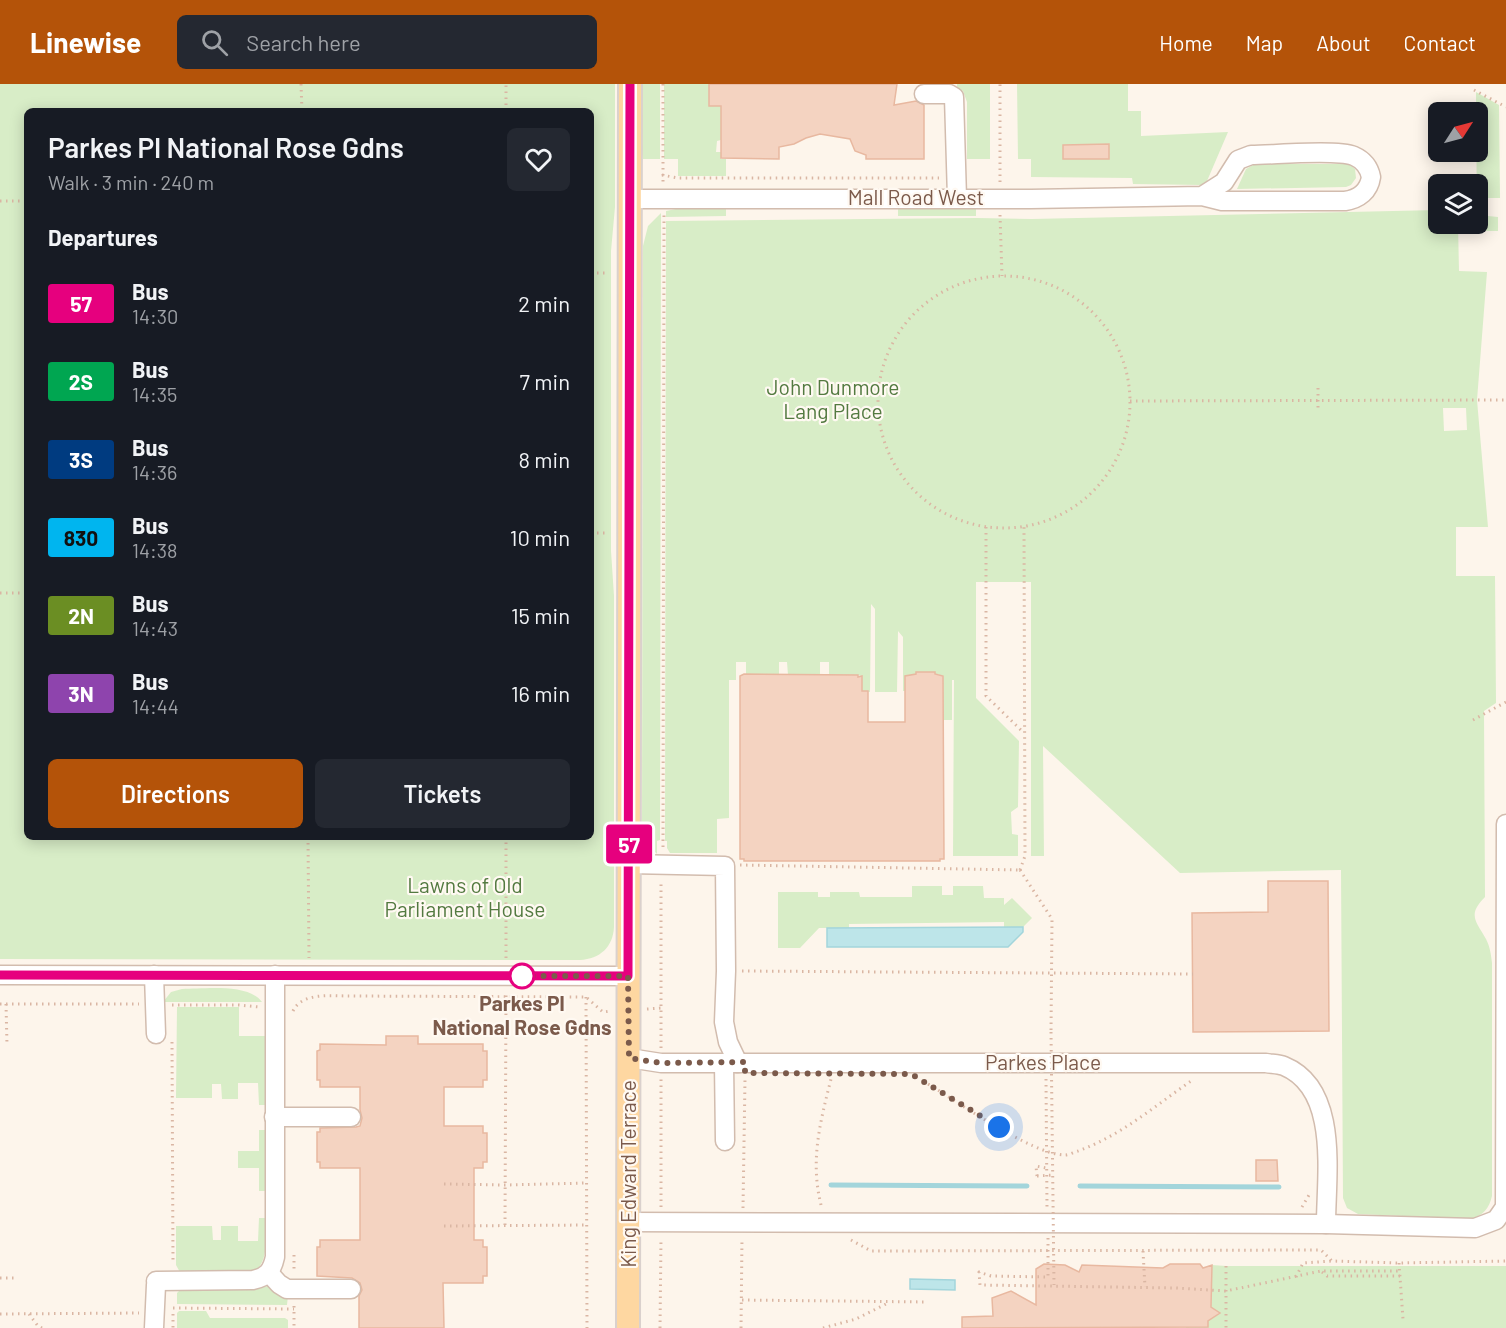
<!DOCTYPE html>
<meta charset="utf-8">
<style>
body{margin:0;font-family:Barlow,sans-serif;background:#242831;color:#f1f3f6;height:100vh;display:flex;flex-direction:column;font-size:22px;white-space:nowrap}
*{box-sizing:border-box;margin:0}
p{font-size:20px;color:#9ea1a6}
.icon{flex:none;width:33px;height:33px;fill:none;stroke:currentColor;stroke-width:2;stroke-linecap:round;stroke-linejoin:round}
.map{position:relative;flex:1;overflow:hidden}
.side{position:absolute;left:24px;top:24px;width:570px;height:732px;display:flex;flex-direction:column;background:#171b24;border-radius:9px;box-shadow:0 3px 15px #0003}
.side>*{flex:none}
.badge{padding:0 12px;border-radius:4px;font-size:21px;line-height:39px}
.needle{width:39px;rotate:54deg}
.buttons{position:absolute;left:1428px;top:18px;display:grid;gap:12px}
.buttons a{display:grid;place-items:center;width:60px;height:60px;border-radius:9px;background:#171b24;box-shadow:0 3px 15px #0003;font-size:30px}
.you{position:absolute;width:30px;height:30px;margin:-15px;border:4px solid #fff;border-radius:50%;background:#1a73e8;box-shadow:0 0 0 9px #1a73e833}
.map>.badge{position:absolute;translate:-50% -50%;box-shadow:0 0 0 3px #fff}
h2{padding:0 24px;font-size:22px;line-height:54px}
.round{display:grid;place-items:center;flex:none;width:63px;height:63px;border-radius:9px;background:#242831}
.head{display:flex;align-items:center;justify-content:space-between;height:102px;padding:0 24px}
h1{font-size:28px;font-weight:600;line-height:45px}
.button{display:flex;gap:12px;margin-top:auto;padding:12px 24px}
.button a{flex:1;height:69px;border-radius:9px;background:#b45309;color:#fff;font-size:24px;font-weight:600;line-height:69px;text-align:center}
.button a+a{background:#242831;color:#f1f3f6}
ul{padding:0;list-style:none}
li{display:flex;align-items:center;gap:18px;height:78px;padding:0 24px}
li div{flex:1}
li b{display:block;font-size:22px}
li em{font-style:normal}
li .badge{min-width:66px;font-weight:700;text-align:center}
header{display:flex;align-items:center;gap:36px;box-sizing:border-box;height:84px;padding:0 30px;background:#b45309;color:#fff}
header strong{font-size:28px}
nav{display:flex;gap:33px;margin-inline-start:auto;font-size:21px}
.search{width:420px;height:54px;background:#242831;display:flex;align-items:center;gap:15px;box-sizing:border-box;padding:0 21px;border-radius:9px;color:#9ea1a6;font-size:22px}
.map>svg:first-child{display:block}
.green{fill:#d8edc7;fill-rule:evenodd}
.water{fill:#bde5e9;stroke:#a3d5db;stroke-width:1.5}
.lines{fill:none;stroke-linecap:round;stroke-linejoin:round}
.stream{stroke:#a3d5db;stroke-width:5}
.building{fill:#f4d3c1;stroke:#e8b8a0;stroke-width:1.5}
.minor-casing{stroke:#d2bcae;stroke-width:21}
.major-casing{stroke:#dad1cd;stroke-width:26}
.path{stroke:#dab6a3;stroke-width:3;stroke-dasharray:1.5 4.5;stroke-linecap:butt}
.minor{stroke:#fff;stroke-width:18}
.major{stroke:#fed7a1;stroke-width:22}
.path-bridge{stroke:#dab6a3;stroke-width:3;stroke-dasharray:1.5 4.5;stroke-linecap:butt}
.line-casing{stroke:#fff;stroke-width:14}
.line{stroke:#e6007e;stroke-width:9}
.walk{stroke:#7b5a4b;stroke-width:6;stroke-dasharray:0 10.8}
.stop-dot{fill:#fff;stroke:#e6007e;stroke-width:3}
.labels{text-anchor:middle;stroke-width:4.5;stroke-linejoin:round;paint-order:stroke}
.street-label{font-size:21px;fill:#7b5a4b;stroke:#fff9f2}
.park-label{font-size:21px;fill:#537a40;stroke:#fff9f2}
.stop-label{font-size:21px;font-weight:bold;fill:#7b5a4b;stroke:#fff9f2}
</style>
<header>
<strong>Linewise</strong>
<div class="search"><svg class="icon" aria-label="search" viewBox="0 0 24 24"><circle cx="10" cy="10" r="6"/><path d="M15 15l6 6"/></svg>Search here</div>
<nav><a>Home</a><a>Map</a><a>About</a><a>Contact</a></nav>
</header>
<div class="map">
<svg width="1506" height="1244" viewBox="0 0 1506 1244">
<rect width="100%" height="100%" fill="#fdf5eb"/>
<g class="green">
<path d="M0,0H615V123L611,167V467L614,512V843C613,863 600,875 580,876L0,875ZM27,27H591V753H27Z"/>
<path d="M641,0H660V75H643L642,70Z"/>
<path d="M664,0H709V22H721V56L717,57L716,68H721V75H726V92H678V75H664Z"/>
<path d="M957,0H990V75H967V18L963,7L957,4Z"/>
<path d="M1017,0H1128V27H1141V52L1228,48L1207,97L1201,101L1133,100L1132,94L1031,93V75H1018Z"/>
<path d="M1476,8L1499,21L1500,114H1488V132L1498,133V147H1477Z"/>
<path d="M1255,80H1349L1355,85L1356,94L1351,101L1346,103L1237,105L1246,85Z"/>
<path d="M681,124H726V132L666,133V127Z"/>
<path d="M898,124L976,125V132H898Z"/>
<path d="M1438,126V140H1458L1459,187L1487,188L1477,316L1488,443H1456V492H1495L1496,619L1484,627L1485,813C1467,831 1476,837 1486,855C1490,863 1491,870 1492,879V1112C1489,1125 1483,1131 1471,1135L1358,1130L1347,1124L1343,1114L1341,786L1180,789L1043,662L1044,772H1031V498H976V614L1019,657L1018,723L1011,728L1012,750L1018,751V772H953L954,596H952V636H943L939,590H935V588H917L916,590L905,592V607H903V553L898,547L897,608H875V525L871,520L870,608L862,607L861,592L858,591H829V578H820V592L788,591L787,578H779V592L746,590V578H736V596H729V734L717,735V769H670L667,764V757H665L666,137L977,134L1032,135ZM1443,324H1466L1467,346L1444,347Z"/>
<path d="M661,129L660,756L657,757V770L645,757L642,743L643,162L648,142Z"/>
<path d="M912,802H942V811H953V802H983L984,814H1004V821L1012,814L1032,834L1023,843H1004V838L849,840V844H819L800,864H778V808H818V813H830V808H859L860,813H912Z"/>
<path d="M182,905C204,905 248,899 262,918H163L171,908Z"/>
<path d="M177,923H239V952H265V1021H259L258,999H238V1015H222L221,1000H212V1014H176Z"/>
<path d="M259,1046H265V1107H259V1084H238V1067H259Z"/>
<path d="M259,1134H265C265,1153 270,1176 254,1188L181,1190L176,1181V1142H212L213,1156H221V1142H238V1157H258Z"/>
<path d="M1212,1181L1226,1182H1506V1244H1186V1242L1208,1237L1220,1229L1211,1223Z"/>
<path d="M268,1202L288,1211L287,1221L177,1220V1209L181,1205L254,1206Z"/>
<path d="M179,1227H206L210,1234H285L288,1236V1244H177V1229Z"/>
</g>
<g class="water">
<path d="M1023,843V848L1008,863H827V844Z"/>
<path d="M910,1195L955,1196V1206L910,1205Z"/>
</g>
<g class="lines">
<g class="stream">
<path d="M831,1101L1027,1102"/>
<path d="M1080,1102L1279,1103"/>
</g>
</g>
<g class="building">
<path d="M709,0H897L894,21L916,17L924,21V75H866V71L855,67L850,55L820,50L806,54L794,60L779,63V75L721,74V22H709Z"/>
<path d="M1109,60V75H1063V61Z"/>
<path d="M916,588H935V590L943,592L944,775H940V777H744V775H740V592L744,590L858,591V593L862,592V607H868V638H905V592L916,590Z"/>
<path d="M1268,797H1328L1329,947L1193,948L1192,829L1268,828Z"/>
<path d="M386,952H418V960H483V967H487V996H483V1003H444V1042H483V1049H487V1078H483V1084H474V1156H483V1163H487V1192H483V1199H443L444,1244H359V1212L362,1206L360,1199L352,1194L317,1192V1163H320V1156H360V1084H320V1078H317V1048H320V1044L356,1043L360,1042L362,1034L360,1026V1003H320V996H317V967L320,966V960L386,961Z"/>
<path d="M1256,1076H1277L1278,1097H1256Z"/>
<path d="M1044,1180L1065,1181L1079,1188L1082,1181L1163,1184L1170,1180H1200L1203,1184L1212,1181L1211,1223L1220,1229L1208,1237V1243L962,1244V1233L993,1232L992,1214L1011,1207L1036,1221V1185Z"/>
</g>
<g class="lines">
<defs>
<g id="minor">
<path d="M924,10H949L954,13L957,114"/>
<path d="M630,115H1031L1202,112L1222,117H1345C1359,115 1369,107 1371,93C1369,83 1363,76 1354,72C1336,65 1274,71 1251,71L1238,76L1224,98L1202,112"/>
<path d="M629,780L725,782L726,887L724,938L728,958L738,979"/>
<path d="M0,891L629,892"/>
<path d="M154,891L156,950"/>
<path d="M629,974L661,979H1266C1272,980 1279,980 1284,982C1340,1005 1326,1092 1326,1140"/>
<path d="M724,979L725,1057"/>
<path d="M274,1033H351"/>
<path d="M628,1138L1326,1140L1475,1144L1496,1136L1505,1123L1506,740"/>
<path d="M269,1189L279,1200L287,1205H351"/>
<path d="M156,1197L253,1196C267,1193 272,1187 275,1173V891"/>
<path d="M154,1244L156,1201"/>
</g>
<path id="major" d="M628,1244L630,0"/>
</defs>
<use href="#minor" class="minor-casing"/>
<use href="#major" class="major-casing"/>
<g class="path">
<path d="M301,0L302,27"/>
<path d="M663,0V100"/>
<path d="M1474,6L1506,23"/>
<path d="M506,27V0"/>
<path d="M662,91L678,94H939"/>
<path d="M1000,98V0"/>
<path d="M0,117H27"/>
<path d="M1000,131L1002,192"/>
<path d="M591,189H607"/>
<circle cx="1004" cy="318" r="126"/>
<path d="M1130,317L1506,316"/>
<path d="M986,443V612L1024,649"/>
<path d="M591,449H606"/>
<path d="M0,509H27"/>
<path d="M1473,636L1506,618"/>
<path d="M308,753L309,874"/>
<path d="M663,763L664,131"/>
<path d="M740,781L1020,786"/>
<path d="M1020,786L1025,772L1024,443"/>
<path d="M1020,786L1052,835L1051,948"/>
<path d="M506,874V753"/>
<path d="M742,887L1193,890"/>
<path d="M586,913L587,1244"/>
<path d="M0,920H139"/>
<path d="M6,920L7,961"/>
<path d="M172,921H239L259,923"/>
<path d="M647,925L661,924"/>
<path d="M293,927C302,908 331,912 349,912L586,913L603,928L611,927"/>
<path d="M172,958L173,1180"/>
<path d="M661,964V797"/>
<path d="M1046,995L1047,1124"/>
<path d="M923,997C954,1015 1032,1071 1065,1071C1069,1071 1074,1068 1078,1067C1120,1052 1155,1022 1191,997"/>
<path d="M1037,1092L1036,1082L1046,1084"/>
<path d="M444,1100L505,1101L587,1099"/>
<path d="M821,1121C810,1076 820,1039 831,995"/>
<path d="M661,1123V995"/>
<path d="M1302,1123L1309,1111"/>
<path d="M743,1124L745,995"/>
<path d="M505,1141L506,911"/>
<path d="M444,1142L588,1141"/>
<path d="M1048,1154V1193L991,1192L979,1188L980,1201L1176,1204L1226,1207L1321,1187H1400"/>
<path d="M851,1156L871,1167L1321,1166L1332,1177L1399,1179L1506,1177"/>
<path d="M1143,1167L1145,1203"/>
<path d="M294,1171V1188"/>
<path d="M1399,1179L1403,1235"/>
<path d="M1226,1182V1244"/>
<path d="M1322,1188L1327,1192H1400"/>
<path d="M1296,1193L1303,1179L1332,1177"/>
<path d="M0,1194H16"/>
<path d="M742,1216L928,1218"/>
<path d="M294,1222V1244"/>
<path d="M173,1224L294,1225"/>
<path d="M0,1230L139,1229"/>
<path d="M29,1230L38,1242L42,1244"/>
<path d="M173,1230V1244"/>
<path d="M660,1244L661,1154"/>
<path d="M741,1244L742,1154"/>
<path d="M823,1244L856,1235L888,1219"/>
</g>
<use href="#minor" class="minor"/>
<use href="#major" class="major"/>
<g class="path-bridge">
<path d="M1318,304V327"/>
<path d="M1051,948L1054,1201"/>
<path d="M1037,1092L1053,1091"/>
</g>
</g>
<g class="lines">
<defs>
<path id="line" d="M0,891L628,892L630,0"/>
</defs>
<use href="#line" class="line-casing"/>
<use href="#line" class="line"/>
<path class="walk" d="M522,892H628L629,974L661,979L745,978V989L911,990L999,1043"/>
</g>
<circle class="stop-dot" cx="522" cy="892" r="12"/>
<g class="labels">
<g class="street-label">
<text x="916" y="121">Mall Road West</text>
<text x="1043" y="986">Parkes Place</text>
<text transform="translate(629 1090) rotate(-90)" y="7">King Edward Terrace</text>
</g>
<g class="park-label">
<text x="833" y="311">John Dunmore<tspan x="833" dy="24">Lang Place</tspan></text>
<text x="465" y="809">Lawns of Old<tspan x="465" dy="24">Parliament House</tspan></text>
</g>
<g class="stop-label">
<text x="522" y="927">Parkes Pl<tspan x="522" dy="24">National Rose Gdns</tspan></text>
</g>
</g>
</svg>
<div class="buttons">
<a><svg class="needle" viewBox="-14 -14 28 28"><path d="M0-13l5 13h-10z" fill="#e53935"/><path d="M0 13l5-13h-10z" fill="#9ea1a6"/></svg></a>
<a><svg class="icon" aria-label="layers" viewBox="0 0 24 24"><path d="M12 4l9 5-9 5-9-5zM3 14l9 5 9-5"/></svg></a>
</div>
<div class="you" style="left:999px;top:1043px"></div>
<b class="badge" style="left:629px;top:760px;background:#e6007e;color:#fff">57</b>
<section class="side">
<div class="head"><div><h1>Parkes Pl National Rose Gdns</h1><p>Walk · 3 min · 240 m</p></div><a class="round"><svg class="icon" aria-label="heart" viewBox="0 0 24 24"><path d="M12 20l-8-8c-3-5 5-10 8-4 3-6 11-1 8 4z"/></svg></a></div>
<h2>Departures</h2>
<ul>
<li><span class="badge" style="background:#e6007e;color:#fff">57</span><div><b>Bus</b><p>14:30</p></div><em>2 min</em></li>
<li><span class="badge" style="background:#00a651;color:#fff">2S</span><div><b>Bus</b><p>14:35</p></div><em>7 min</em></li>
<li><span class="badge" style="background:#003b80;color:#fff">3S</span><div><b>Bus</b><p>14:36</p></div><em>8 min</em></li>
<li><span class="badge" style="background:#00b5ef;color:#111">830</span><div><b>Bus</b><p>14:38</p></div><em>10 min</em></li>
<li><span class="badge" style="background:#6b8e23;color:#fff">2N</span><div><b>Bus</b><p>14:43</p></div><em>15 min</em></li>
<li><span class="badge" style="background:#8e44ad;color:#fff">3N</span><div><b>Bus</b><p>14:44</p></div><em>16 min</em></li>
</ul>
<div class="button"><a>Directions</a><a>Tickets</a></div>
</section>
</div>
